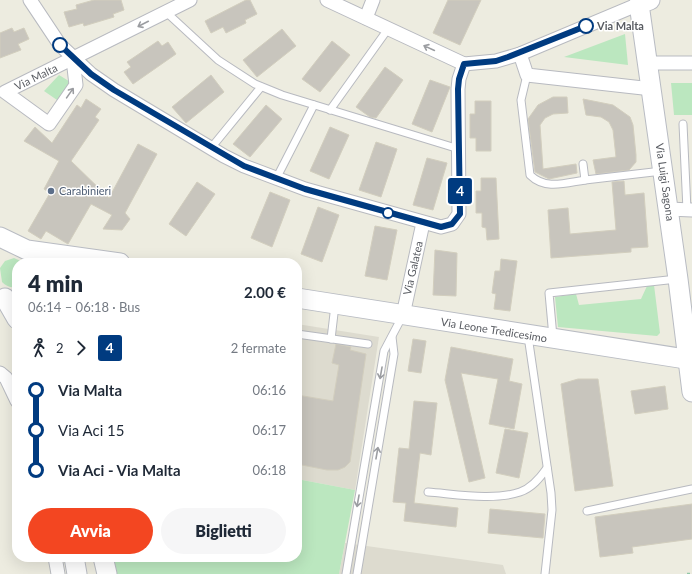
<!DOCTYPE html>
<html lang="it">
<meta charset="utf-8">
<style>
body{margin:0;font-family:Lato,sans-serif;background:#f6f6f7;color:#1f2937;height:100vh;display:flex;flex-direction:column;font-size:15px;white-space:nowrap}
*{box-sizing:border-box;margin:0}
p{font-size:13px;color:#747a83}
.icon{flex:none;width:22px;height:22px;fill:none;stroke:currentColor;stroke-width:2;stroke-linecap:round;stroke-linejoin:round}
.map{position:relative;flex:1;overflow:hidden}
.panel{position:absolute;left:12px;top:258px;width:290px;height:304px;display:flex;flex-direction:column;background:#fff;border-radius:16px;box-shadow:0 4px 16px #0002}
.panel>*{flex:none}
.badge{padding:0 8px;border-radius:3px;font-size:14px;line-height:26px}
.map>.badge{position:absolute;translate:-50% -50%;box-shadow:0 0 0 2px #fff}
.legs{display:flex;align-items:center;gap:6px;height:44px;padding:0 16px;font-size:13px}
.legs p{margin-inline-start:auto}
.overview{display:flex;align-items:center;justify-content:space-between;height:68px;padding:0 16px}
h1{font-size:22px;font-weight:800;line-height:30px}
.button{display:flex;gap:8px;margin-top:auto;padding:8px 16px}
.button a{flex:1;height:46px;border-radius:24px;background:#f34621;color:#fff;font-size:16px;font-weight:800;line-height:46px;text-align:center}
.button a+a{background:#f6f6f7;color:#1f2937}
ul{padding:0 16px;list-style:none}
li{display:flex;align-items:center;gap:14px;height:40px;font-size:15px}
li i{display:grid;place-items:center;width:6px;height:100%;margin:0 5px;background:currentColor}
li i::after{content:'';width:10px;height:10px;margin:-5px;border:3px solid;border-radius:50%;background:#fff}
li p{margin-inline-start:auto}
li:first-child i{background:linear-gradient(#0000 50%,currentColor 0)}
li:last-child i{background:linear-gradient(currentColor 50%,#0000 0)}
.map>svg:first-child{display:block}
.education{fill:#dddbcf}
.green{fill:#bbe7bf}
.building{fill:#c8c5bd;stroke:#d2cebe}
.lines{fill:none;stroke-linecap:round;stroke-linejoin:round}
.lane-casing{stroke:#b8bac0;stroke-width:9}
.street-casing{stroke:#b8bac0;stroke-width:15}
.secondary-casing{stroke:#b9bcc3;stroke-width:21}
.path{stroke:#93c8a8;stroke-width:2.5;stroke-dasharray:4 2;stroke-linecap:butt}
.lane{stroke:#fff;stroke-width:7}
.street{stroke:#fff;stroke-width:13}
.secondary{stroke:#fff;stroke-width:19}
.oneway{stroke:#9b9da1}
.line-1-casing{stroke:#fff;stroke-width:9}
.line-1{stroke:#003b80;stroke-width:6}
.stop-1-dot{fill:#fff;stroke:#003b80;stroke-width:2}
.service-dot{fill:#5c6f8a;stroke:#fff;stroke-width:1.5}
.labels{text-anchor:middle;stroke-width:3;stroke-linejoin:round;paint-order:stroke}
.stop-label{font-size:11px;font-weight:bold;fill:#595c62;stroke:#fff;text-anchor:start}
.street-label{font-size:11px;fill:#595c62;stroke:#fff}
.service-label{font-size:11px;fill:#4e5e75;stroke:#fff;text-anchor:start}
</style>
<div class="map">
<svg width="692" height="574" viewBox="0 0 692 574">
<rect width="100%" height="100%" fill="#edece0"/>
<g class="education">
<path d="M297,324L379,337L355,490L297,479Z"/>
<path d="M345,543L503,565L506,574H339Z"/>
</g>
<g class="green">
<path d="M625,34L628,65L564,57Z"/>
<path d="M59,75L72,83L57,100L44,91Z"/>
<path d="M671,83H692V115H674Z"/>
<path d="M14,258L25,263H17V287C10,288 6,286 2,282L0,268L5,261Z"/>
<path d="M654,285L660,333L657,336L558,327L555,297L576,294L579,305L641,299L647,286Z"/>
<path d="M297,479L355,490L339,574H116L113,557H297Z"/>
</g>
<g class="building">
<path d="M94,0H121L124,10L113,14L114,17L84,26L83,23L69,27L64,12L77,9L76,5Z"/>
<path d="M246,0H250L257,14L245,20L246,23L226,33L223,27L211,33L205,21Z"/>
<path d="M448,0H481L460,45L433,33Z"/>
<path d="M12,28L14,32L24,28L29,39L18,44L21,50L0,58V33Z"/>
<path d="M282,29L296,46L257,77L243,60Z"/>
<path d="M158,41L162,46L168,42L176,54L133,84L124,72L131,67L127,62Z"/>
<path d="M332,41L350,55L320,92L302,79Z"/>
<path d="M385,67L403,80L376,118L370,117L356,107Z"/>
<path d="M211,75L224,92L186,123L172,107Z"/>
<path d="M430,80L450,87L432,132L412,124Z"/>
<path d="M553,97H567L568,113L553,114L545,118L540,125L543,169L576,164L577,173L549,179L535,172L528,119L538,105Z"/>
<path d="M86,99L101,109L95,117L99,120L71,161L109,198L138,144L157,154L125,213L130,219L122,230L103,229L112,215L91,204L68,244L46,231L41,239L28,231L50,193L44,189L59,161L24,141L35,127L52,143L77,105L81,108Z"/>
<path d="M583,99L613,105L630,117L633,125L636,155V162L629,170L596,174L593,160L616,157L613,130L609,122L601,117L586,115Z"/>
<path d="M475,101H491V151H476V138H470V114H475Z"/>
<path d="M266,105L282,119L250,157L233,144Z"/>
<path d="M330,127L349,135L329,179L310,171Z"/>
<path d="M376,142L397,149L381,197L359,190Z"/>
<path d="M427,158L447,163L433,210L413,205Z"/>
<path d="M481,178H496L499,239L487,240L486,228L482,227V213H476V191H481Z"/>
<path d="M624,181L625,195L644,193L648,247L631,248V252L551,258L548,210L568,208L570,234L616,230L612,182Z"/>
<path d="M197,182L215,194L186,236L169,224Z"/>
<path d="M270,192L290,200L272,247L251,238Z"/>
<path d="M318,207L339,215L322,262L301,254Z"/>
<path d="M375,226L397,230L387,280L365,276Z"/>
<path d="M435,250L457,253L456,296L433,295Z"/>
<path d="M501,259L517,261L510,311L494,309L496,294L492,293L495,271H500Z"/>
<path d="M413,339L426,341L421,373L408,371Z"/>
<path d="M336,344L351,347L350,350L366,354L350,462L345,467L338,470H327L297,464V395L333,401L339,365L332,363Z"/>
<path d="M451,347L513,359L509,381L522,384L514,429L489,424L498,379L461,373L485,478L469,482L445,380Z"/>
<path d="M578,379H598L613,486L575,491L561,384Z"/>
<path d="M665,386L668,409L635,414L631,391Z"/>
<path d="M414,401L437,403L431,455L420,453L414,503L458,508L456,527L404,521L406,503L393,502L399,448L409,449Z"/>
<path d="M505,429L528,433L519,478L496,473Z"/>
<path d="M692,504V539L632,547L633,553L600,557L595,517Z"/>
<path d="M490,509L545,514L543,538L488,533Z"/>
</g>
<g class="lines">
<defs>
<g id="lane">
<path d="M166,12L218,60L255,84L282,95L459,149"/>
<path d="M527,75L521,100L530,175C545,190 565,183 585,180L583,164"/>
<path d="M330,110L388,29"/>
<path d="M683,124L687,210"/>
<path d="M211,148L261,87"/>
<path d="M276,179L314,105"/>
<path d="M585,180L662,171"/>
<path d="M297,334L368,344"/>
<path d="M528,336L551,493L552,510L545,574"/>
<path d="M553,337L549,293L677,279"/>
<path d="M331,339L335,305"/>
<path d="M428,492C455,494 494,501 520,492C532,488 540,478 547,468"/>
<path d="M587,511L692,489"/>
<path d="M346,574L384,351L403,315"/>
<path d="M357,574L394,354L392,337"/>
</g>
<g id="street">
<path d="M30,0L60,45L91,74L114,90L224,156L244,166L305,189L441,227L452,224L459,214L458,89L459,79L464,64"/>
<path d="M327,0L464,64L496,61L520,54L639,4"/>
<path d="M366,18L373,0"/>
<path d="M520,54L527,75L652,89"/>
<path d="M73,59L76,85L49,124L5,92L190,0"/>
<path d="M648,63H692"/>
<path d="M668,209L692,210"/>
<path d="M403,315L423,223"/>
<path d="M0,373L6,378L17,401"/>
<path d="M55,557L58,574"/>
</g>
<g id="secondary">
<path d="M650,0L639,4L678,279L692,392"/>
<path d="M0,237L27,250L120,263"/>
<path d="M5,298L17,319"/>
<path d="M297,298L692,360"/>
<path d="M74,557L77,574"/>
<path d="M103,557L107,574"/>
</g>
</defs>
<use href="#lane" class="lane-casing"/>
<use href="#street" class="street-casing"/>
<use href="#secondary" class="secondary-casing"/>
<path class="path" d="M687,574H690"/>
<use href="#lane" class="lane"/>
<use href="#street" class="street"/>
<use href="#secondary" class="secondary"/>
</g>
<defs><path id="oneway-shaft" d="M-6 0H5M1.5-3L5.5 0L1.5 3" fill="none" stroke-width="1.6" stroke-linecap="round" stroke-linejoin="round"/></defs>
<g class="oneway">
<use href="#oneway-shaft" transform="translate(143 24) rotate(153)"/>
<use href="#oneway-shaft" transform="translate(429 48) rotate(-155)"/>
<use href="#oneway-shaft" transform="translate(70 93) rotate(-55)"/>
<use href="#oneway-shaft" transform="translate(381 373) rotate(100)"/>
<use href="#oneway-shaft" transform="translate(377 453) rotate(-80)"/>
<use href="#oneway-shaft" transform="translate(358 501) rotate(100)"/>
</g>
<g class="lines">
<defs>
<path id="line-1" d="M60,45L91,74L114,90L244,166L305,189L441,227L452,224L460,214L458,89L459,79L464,64L496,61L508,57L586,26"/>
</defs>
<use href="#line-1" class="line-1-casing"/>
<use href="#line-1" class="line-1"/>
</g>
<g class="stop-1-dot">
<circle cx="586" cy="26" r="7"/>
<circle cx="60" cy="45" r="7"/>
<circle cx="388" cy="213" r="5"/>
</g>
<circle class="service-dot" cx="51" cy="191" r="4"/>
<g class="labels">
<g class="stop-label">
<text x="597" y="30">Via Malta</text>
</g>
<g class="street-label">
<text transform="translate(36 77) rotate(-26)" y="4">Via Malta</text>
<text transform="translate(665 182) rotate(82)" y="4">Via Luigi Sagona</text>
<text transform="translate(413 268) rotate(-77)" y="4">Via Galatea</text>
<text transform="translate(494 330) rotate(9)" y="4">Via Leone Tredicesimo</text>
</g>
<g class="service-label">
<text x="59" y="195">Carabinieri</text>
</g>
</g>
</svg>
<b class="badge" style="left:460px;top:191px;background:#003b80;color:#fff">4</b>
<section class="panel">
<div class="overview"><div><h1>4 min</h1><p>06:14 – 06:18 · Bus</p></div><b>2.00 €</b></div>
<div class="legs"><svg class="icon" aria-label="walk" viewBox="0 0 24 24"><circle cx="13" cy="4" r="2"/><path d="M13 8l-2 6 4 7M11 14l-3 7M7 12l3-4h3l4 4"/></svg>2<svg class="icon" aria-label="forward" viewBox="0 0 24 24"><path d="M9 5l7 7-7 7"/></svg><b class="badge" style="background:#003b80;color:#fff">4</b><p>2 fermate</p></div>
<ul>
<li><i style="color:#003b80"></i><b>Via Malta</b><p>06:16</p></li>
<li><i style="color:#003b80"></i><span>Via Aci 15</span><p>06:17</p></li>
<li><i style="color:#003b80"></i><b>Via Aci - Via Malta</b><p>06:18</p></li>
</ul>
<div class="button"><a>Avvia</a><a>Biglietti</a></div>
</section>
</div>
